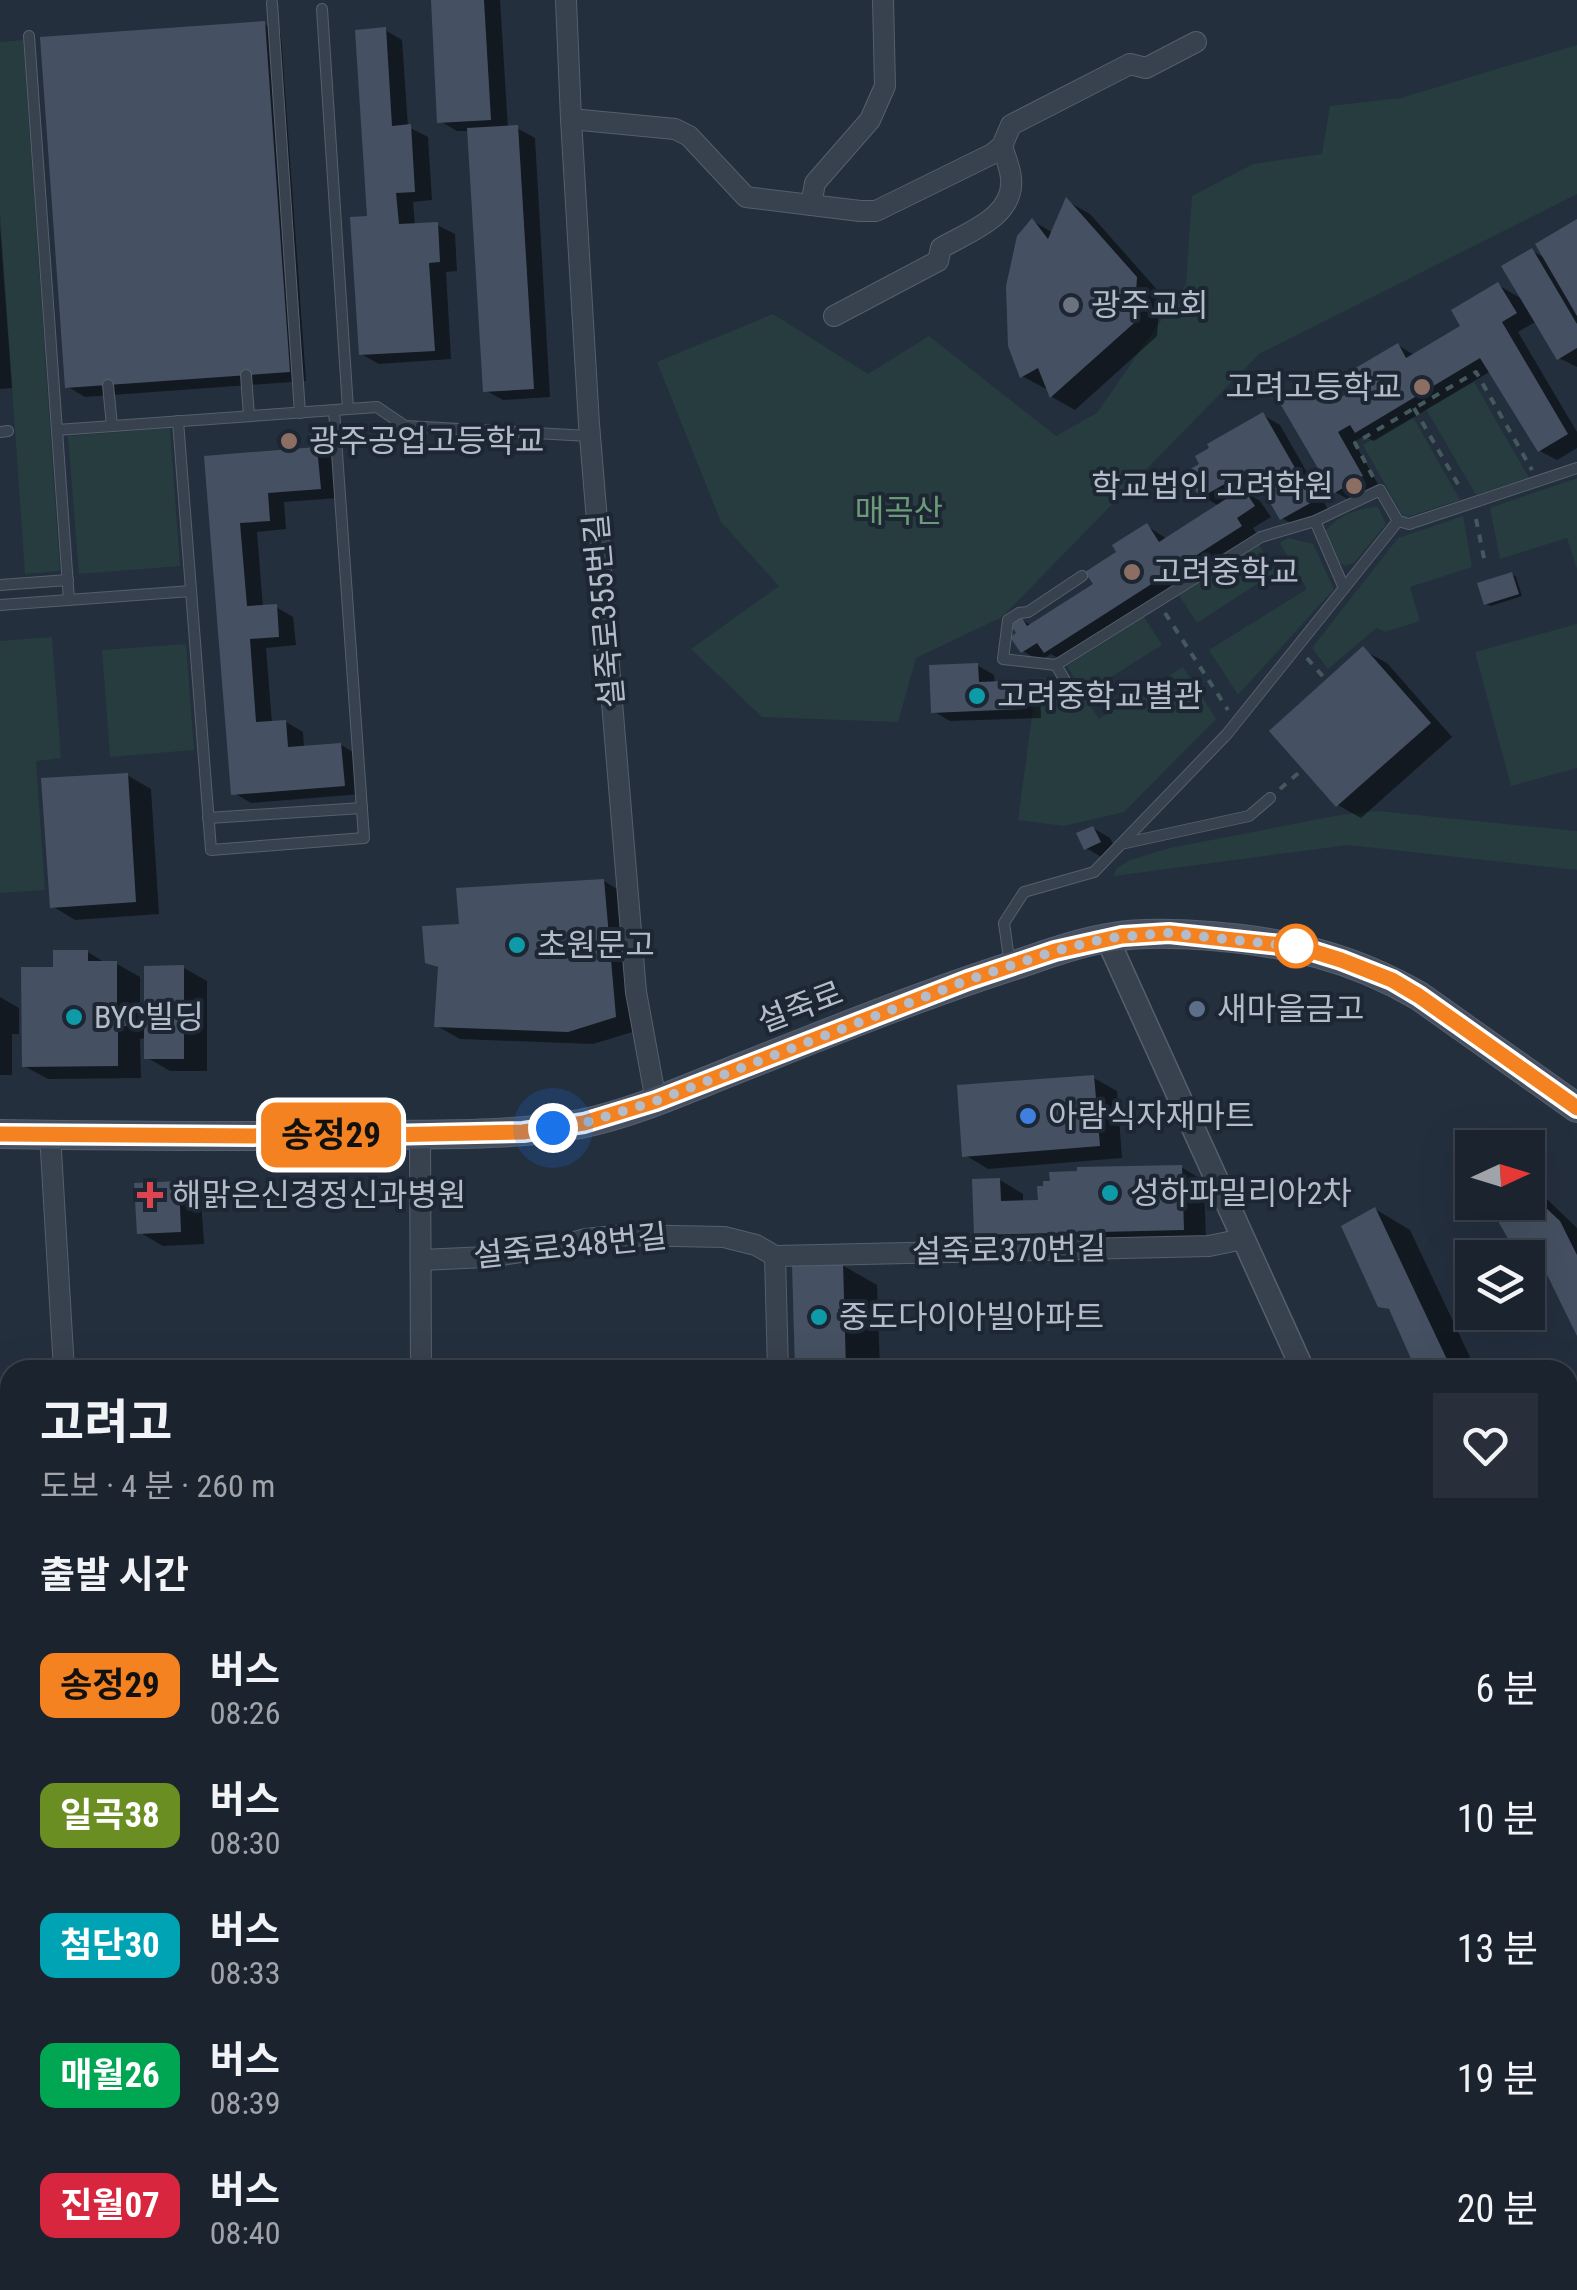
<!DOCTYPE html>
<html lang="ko">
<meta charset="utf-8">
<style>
body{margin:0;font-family:"Roboto Condensed","Noto Sans KR",sans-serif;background:#282f3a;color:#f1f3f6;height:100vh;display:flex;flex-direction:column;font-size:38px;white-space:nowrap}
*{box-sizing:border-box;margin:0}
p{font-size:32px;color:#a0a4aa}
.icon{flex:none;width:55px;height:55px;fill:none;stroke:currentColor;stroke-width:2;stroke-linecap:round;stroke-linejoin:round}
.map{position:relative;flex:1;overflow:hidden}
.panel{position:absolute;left:0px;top:1360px;width:1578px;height:930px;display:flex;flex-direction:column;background:#1b232e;border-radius:30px 30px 0 0;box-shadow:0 10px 40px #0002,0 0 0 2px #39404a}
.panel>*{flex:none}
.badge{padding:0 20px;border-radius:15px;font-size:35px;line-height:65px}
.needle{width:65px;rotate:86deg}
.fabs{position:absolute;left:1455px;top:1130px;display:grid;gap:20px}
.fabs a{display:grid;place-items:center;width:90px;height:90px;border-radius:0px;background:#1b232e;box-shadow:0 10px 40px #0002,0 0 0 2px #39404a;font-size:50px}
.you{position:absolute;width:50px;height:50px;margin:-25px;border:8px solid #fff;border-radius:50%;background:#1a73e8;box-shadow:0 0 0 15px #1a73e833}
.map>.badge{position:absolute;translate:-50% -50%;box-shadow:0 0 0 5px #fff}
h2{padding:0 40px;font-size:38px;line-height:90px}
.round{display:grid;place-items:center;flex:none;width:105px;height:105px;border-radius:0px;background:#282f3a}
.headline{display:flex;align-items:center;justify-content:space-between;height:170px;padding:0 40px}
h1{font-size:48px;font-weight:700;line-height:75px}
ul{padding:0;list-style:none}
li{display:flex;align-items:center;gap:30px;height:130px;padding:0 40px}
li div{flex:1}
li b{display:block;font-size:38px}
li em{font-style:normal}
li .badge{min-width:110px;font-weight:700;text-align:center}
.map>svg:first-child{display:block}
.green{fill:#263c3f}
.shadow{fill:#0007}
.building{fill:#455162}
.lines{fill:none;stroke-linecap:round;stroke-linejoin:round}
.service-casing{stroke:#565f6c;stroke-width:12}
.minor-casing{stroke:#565f6c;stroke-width:22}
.tertiary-casing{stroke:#565f6c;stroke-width:25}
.secondary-casing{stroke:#565f6c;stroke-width:30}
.path{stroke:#44595c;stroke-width:4;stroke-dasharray:8 8;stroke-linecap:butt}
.service{stroke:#38414e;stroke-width:10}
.minor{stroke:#38414e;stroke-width:20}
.tertiary{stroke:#38414e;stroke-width:22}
.secondary{stroke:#465061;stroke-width:28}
.line-casing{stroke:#fff;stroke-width:22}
.line{stroke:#f58220;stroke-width:15}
.walk{stroke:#b4bcc9;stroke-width:10;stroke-dasharray:0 18}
.worship-dot{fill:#6b7280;stroke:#1d2633;stroke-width:4}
.education-dot{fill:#8d6e63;stroke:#1d2633;stroke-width:4}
.culture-dot{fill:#0f9aa8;stroke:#1d2633;stroke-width:4}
.stop-dot{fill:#fff;stroke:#f58220;stroke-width:5}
.service-dot{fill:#5c6f8a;stroke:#1d2633;stroke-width:4}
.shop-dot{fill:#3f7fe0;stroke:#1d2633;stroke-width:4}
.health-dot{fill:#e0444e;stroke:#1d2633;stroke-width:4}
.labels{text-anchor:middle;stroke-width:8;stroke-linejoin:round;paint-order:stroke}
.poi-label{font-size:32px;fill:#b4bcc9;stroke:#1d2633;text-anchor:start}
.park-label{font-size:32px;fill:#6b9a76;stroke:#1d2633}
.street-label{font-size:32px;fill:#b4bcc9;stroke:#1d2633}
</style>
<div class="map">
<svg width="1577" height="2290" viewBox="0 0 1577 2290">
<rect width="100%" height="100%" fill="#242f3e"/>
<g class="green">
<path d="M23,40L60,571L25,574L0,212V42Z"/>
<path d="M1577,45V194L1259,354L1002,617L916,658L898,722L762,717L691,649L779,586L721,522L657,362L773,314L868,374L929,336L1056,436L1097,413L1186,284L1192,196L1253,164L1322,154L1330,106L1401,98Z"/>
<path d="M1474,382L1529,478L1476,495L1426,409Z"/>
<path d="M1413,417L1460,500L1404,518L1363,445Z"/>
<path d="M170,428L180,566L79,574L68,436Z"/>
<path d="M1577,478V569L1567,538L1500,559L1490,508Z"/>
<path d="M1378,507L1386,524L1354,563L1345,566L1339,562L1325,532C1336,516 1359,508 1378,507Z"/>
<path d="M1463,516L1472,567L1410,587L1420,621L1385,632L1376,628L1328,669L1312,648L1398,538Z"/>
<path d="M1288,538L1313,544L1334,589L1238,695L1209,650L1307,589L1280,543Z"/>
<path d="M1259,545L1276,572L1197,623L1179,595Z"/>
<path d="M1144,617L1162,645L1084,694L1067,666Z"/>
<path d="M1577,624V768L1511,786L1475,652Z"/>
<path d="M52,637L61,758L36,761L45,890L0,893V641Z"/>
<path d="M186,644L194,750L110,757L102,650Z"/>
<path d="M1183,667L1216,719L1124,812L1064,826L1018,820L1037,679L1049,678L1063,700L1083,695L1099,719Z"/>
<path d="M1377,811L1577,831V870L1348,845L1114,876L1116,869L1130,860L1170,848L1340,815Z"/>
<path d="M691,2280H782V2290H692Z"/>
</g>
<g class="shadow">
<path d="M433,0H500L508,128H517L535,138L550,397L503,400L485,390L470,131H457L440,121Z"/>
<path d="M264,24L281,34L306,381L85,397L68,387Z"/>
<path d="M385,30L402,40L408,127L428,137L432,200L413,202L415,226L437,225L455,234L457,271L446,272L451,359L379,364L361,354L370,218Z"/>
<path d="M1067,201L1090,214L1160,293L1157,336L1075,410L1052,397L1048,388L1046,389L1022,376L1033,221L1053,233Z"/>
<path d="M1577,222V367L1559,358L1537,321L1518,332L1577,432V448L1557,460L1540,451L1491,371L1374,441L1364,436L1354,442L1379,486L1353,502L1335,492L1308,385L1317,390L1325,385L1344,398L1359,389L1398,345L1414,355L1464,326L1498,285L1524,300L1532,251L1547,259Z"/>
<path d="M0,226L12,388L0,389Z"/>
<path d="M1263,415L1280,425L1329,511L1299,528L1282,518L1261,482L1245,492L1260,501L1271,517L1253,528L1258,536L1063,661L1051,654L1040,661L1023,651L1019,634L1021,619L1032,626L1096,585L1120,553L1147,526L1167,539L1219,506L1202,496Z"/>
<path d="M316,449L334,459L337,498L284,502L286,529L257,532L263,608L276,607L293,617L296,645L266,648L272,723L286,722L303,732L304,748L341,745L358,755L361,794L251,803L234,793L207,458Z"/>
<path d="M1512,574L1516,577L1522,596L1491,606L1486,604Z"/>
<path d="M1363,650L1387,663L1452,737L1361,818L1338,805Z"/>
<path d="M977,665L994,675L995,684L1023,683L1040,693L1041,718L950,721L933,711Z"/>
<path d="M127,775L151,789L159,914L75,920L52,906Z"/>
<path d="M1093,828L1110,838L1117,852L1103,858L1086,848Z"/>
<path d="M604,881L627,895L639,1030L593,1044L460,1039L437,1026L440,969L428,962L462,927Z"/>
<path d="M88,952L107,964H117L140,977V1018L146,1021L184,968L207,981V1071H170L146,1057V1038L140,1039L141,1078L48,1079L24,1066L56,969Z"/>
<path d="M0,997L19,1008V1034H12V1075H0Z"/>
<path d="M1094,1078L1117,1091L1122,1158L988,1169L965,1155Z"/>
<path d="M1181,1167L1204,1181L1206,1242L999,1247L976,1233L1000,1180L1023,1194V1203L1040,1202L1052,1184Z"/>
<path d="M1528,1181L1577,1228V1331L1541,1257L1511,1240L1528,1202Z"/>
<path d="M178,1183L201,1197L204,1244L163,1246L139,1232Z"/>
<path d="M1375,1209L1410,1230L1476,1370H1419L1393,1312L1380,1305Z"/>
<path d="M842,1265L877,1285L880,1370H798Z"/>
<path d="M1577,1711V1796L1568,1790V1715Z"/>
<path d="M1568,2006L1577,2024V2087L1575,2088L1568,2084Z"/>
<path d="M977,2280H1040V2290H978Z"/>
</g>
<g class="building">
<path d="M431,0H484L491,120L437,123Z"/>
<path d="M265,21L290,372L65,388L40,37Z"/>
<path d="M386,27L392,126L411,124L415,192L396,193L399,224L438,222L440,262L429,263L435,351L359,355L350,217L367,216L355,30Z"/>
<path d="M518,125L534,389L483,392L467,128Z"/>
<path d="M1066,197L1137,277L1134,323L1050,398L1038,368L1020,378L1008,346L1006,286L1017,236L1032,218L1048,239Z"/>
<path d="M1577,219V316L1535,244Z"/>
<path d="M1532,248L1577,324V348L1557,360L1501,266Z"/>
<path d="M1498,282L1517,313L1502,322L1568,434L1538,452L1480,358L1355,433L1350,425L1338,432L1363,476L1333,494L1278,400L1308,382L1313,390L1325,382L1336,400L1356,388L1347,373L1398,343L1406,358L1460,326L1451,310Z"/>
<path d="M1263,412L1314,501L1280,520L1251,469L1200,498L1185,472L1199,464L1195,456L1209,448L1207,444Z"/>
<path d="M317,447L321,489L268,493L270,521L240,523L247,606L277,604L279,637L250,639L256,722L286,720L288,747L341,743L345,786L231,795L204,456Z"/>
<path d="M1243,488L1255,506L1237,518L1242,526L1044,653L1037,643L1021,653L1010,637L1016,633L1010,624L1021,616L1027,626L1093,584L1085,572L1116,552L1112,545L1147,523L1159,542Z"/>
<path d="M1512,572L1519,594L1484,605L1477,583Z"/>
<path d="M1363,646L1431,723L1336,807L1269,731Z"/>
<path d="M978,663L979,682L1023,680L1024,709L931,713L929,665Z"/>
<path d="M128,773L136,902L50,908L41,778Z"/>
<path d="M1093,826L1101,842L1084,850L1076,833Z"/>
<path d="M604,879L616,1017L568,1032L434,1027L438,967L425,963L422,926L459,924L456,888Z"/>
<path d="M53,950H88V961H117V1007H127L128,1026H118V1066L22,1067L21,967H53Z"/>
<path d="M184,965V1059H144V966Z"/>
<path d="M1094,1075L1100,1146L962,1157L957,1085Z"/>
<path d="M1182,1165L1184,1230L974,1235L972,1179L1000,1178L1001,1201L1038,1200L1037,1186H1043V1181H1050L1049,1172L1077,1171V1167Z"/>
<path d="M179,1181L181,1232L137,1234L134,1183Z"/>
<path d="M1528,1191L1560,1221L1577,1255V1336L1529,1238L1510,1242L1487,1202H1528Z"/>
<path d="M1375,1207L1452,1370H1416L1389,1309L1378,1307L1341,1226Z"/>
<path d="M843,1262L846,1370H795L792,1264Z"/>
<path d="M1577,1708V1773L1568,1778V1713Z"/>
<path d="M974,2280H1007V2290H975Z"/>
</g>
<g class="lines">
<defs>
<g id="service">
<path d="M272,3L300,413"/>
<path d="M322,9L348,409"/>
<path d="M29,36L69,600"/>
<path d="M246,375L249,416"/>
<path d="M108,385L112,426"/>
<path d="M178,421L211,850L364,838L334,410"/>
<path d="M57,430L377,407L405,426L589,436"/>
<path d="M0,432L8,431"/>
<path d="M1315,521L1344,588"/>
<path d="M1082,576L1028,612L1019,613L1008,620L1003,659L1056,665L1261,537L1315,521L1380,490L1398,521"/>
<path d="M0,585L68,580"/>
<path d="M0,605L191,591"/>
<path d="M1056,665L1073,694"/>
<path d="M208,818L362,808"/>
<path d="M1121,844L1249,816L1270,798"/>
<path d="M1010,965L1004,923L1024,892L1094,872L1227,734L1398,521L1409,524L1577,468"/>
<path d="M788,2280V2290"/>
</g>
<g id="minor">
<path d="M566,0L571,119L589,424L636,992L656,1101"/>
<path d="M571,119L675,129L689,136L746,197L860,211H876L992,154L1002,146L1011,125L1130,64L1146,68L1196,42"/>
<path d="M811,205L815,183L870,120L885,86L883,0"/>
<path d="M834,316L938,261L941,248C968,232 1015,217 1011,178C1010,167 1005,156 1002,146"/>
<path d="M50,1134L64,1370"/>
<path d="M420,1134L421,1370"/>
<path d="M775,1256L1209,1246L1243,1239"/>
<path d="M775,1256L778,1370"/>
<path d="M421,1260L487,1257L556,1247L586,1239L624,1235L724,1237L756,1245L775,1256"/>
<path d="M0,1400L10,1401"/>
<path d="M0,1582H10"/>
<path d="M1568,1700L1577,1695"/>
<path d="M1568,1891L1577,1887"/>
<path d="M0,1976L10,1973"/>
<path d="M113,2280L114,2290"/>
<path d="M313,2280L314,2290"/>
<path d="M489,2280V2290"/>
<path d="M680,2280L681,2290"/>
<path d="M1125,2280L1127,2290"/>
</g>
<g id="tertiary">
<path d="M1107,938L1303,1370"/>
<path d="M1568,1923L1577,1944"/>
</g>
<path id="secondary" d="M0,1134C126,1136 251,1137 377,1135C445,1134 513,1136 580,1124C634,1113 686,1089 737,1069C828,1033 919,996 1012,966C1045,955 1079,942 1113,937C1146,932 1178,934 1211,936C1287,942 1352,957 1419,996L1577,1108"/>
</defs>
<use href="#service" class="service-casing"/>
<use href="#minor" class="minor-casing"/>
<use href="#tertiary" class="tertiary-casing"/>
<use href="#secondary" class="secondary-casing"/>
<g class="path">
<path d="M1414,408L1462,491"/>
<path d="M1373,477L1355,443L1476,372L1532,470"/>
<path d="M1476,519L1485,563"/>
<path d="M1165,613L1228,710"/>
<path d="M1307,658L1326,680"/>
<path d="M1280,789L1303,769"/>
</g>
<use href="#service" class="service"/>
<use href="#minor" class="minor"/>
<use href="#tertiary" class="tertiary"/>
<use href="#secondary" class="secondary"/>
</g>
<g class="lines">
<defs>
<path id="line" d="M0,1134L271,1136L384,1135L523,1132L584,1123L656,1101L968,980L1055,951L1122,936L1169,933L1299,947L1341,960L1392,980L1419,996L1577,1108"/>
</defs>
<use href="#line" class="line-casing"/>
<use href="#line" class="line"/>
<path class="walk" d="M553,1128L584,1123L656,1101L968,980L1055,951L1108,938L1169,933L1299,947L1296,946"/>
</g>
<circle class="worship-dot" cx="1071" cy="305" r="10"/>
<g class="education-dot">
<circle cx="1422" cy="387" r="10"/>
<circle cx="289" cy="441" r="10"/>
<circle cx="1354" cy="486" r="10"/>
<circle cx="1132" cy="572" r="10"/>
</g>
<g class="culture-dot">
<circle cx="977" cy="696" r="10"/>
<circle cx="517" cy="945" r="10"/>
<circle cx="74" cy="1017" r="10"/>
<circle cx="1110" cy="1193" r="10"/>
<circle cx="819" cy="1317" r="10"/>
</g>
<circle class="stop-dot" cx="1296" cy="946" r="20"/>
<circle class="service-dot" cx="1197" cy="1009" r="10"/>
<circle class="shop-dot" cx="1028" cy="1116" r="10"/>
<path class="health-dot" d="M145 1180h10v10h10v10h-10v10h-10v-10h-10v-10h10z"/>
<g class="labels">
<g class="poi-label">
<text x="1091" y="316">광주교회</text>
<text x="1402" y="398" text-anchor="end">고려고등학교</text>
<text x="309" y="452">광주공업고등학교</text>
<text x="1334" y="497" text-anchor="end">학교법인 고려학원</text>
<text x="1152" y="583">고려중학교</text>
<text x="997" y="707">고려중학교별관</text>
<text x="537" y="956">초원문고</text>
<text x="1217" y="1020">새마을금고</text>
<text x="94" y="1028">BYC빌딩</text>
<text x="1048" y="1127">아람식자재마트</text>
<text x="1130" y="1204">성하파밀리아2차</text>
<text x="172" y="1206">해맑은신경정신과병원</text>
<text x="839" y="1328">중도다이아빌아파트</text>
</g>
<g class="park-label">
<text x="899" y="522">매곡산</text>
</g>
<g class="street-label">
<text transform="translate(604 611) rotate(-95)" y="11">설죽로355번길</text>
<text transform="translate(800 1007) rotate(-21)" y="11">설죽로</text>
<text transform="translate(570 1246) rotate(-6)" y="11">설죽로348번길</text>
<text transform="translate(1009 1250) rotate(-1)" y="11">설죽로370번길</text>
</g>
</g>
</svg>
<div class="fabs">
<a><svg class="needle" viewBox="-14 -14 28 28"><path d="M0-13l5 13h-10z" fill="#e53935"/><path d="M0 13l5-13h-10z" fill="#a0a4aa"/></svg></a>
<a><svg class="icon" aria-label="layers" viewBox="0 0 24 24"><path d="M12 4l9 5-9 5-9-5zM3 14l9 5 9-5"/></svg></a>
</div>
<div class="you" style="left:553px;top:1128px"></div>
<b class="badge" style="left:331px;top:1135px;background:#f58220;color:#111">송정29</b>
<section class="panel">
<div class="headline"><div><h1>고려고</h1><p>도보 · 4 분 · 260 m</p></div><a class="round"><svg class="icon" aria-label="heart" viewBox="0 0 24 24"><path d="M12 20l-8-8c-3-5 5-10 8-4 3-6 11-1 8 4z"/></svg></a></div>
<h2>출발 시간</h2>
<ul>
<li><span class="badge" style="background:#f58220;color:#111">송정29</span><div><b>버스</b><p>08:26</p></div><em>6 분</em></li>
<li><span class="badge" style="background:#6b8e23;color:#fff">일곡38</span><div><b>버스</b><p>08:30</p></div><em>10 분</em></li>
<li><span class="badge" style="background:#00a3b4;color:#fff">첨단30</span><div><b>버스</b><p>08:33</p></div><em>13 분</em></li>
<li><span class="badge" style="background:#00a651;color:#fff">매월26</span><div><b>버스</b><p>08:39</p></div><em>19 분</em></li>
<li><span class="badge" style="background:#d7263d;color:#fff">진월07</span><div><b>버스</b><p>08:40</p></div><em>20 분</em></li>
</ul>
</section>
</div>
